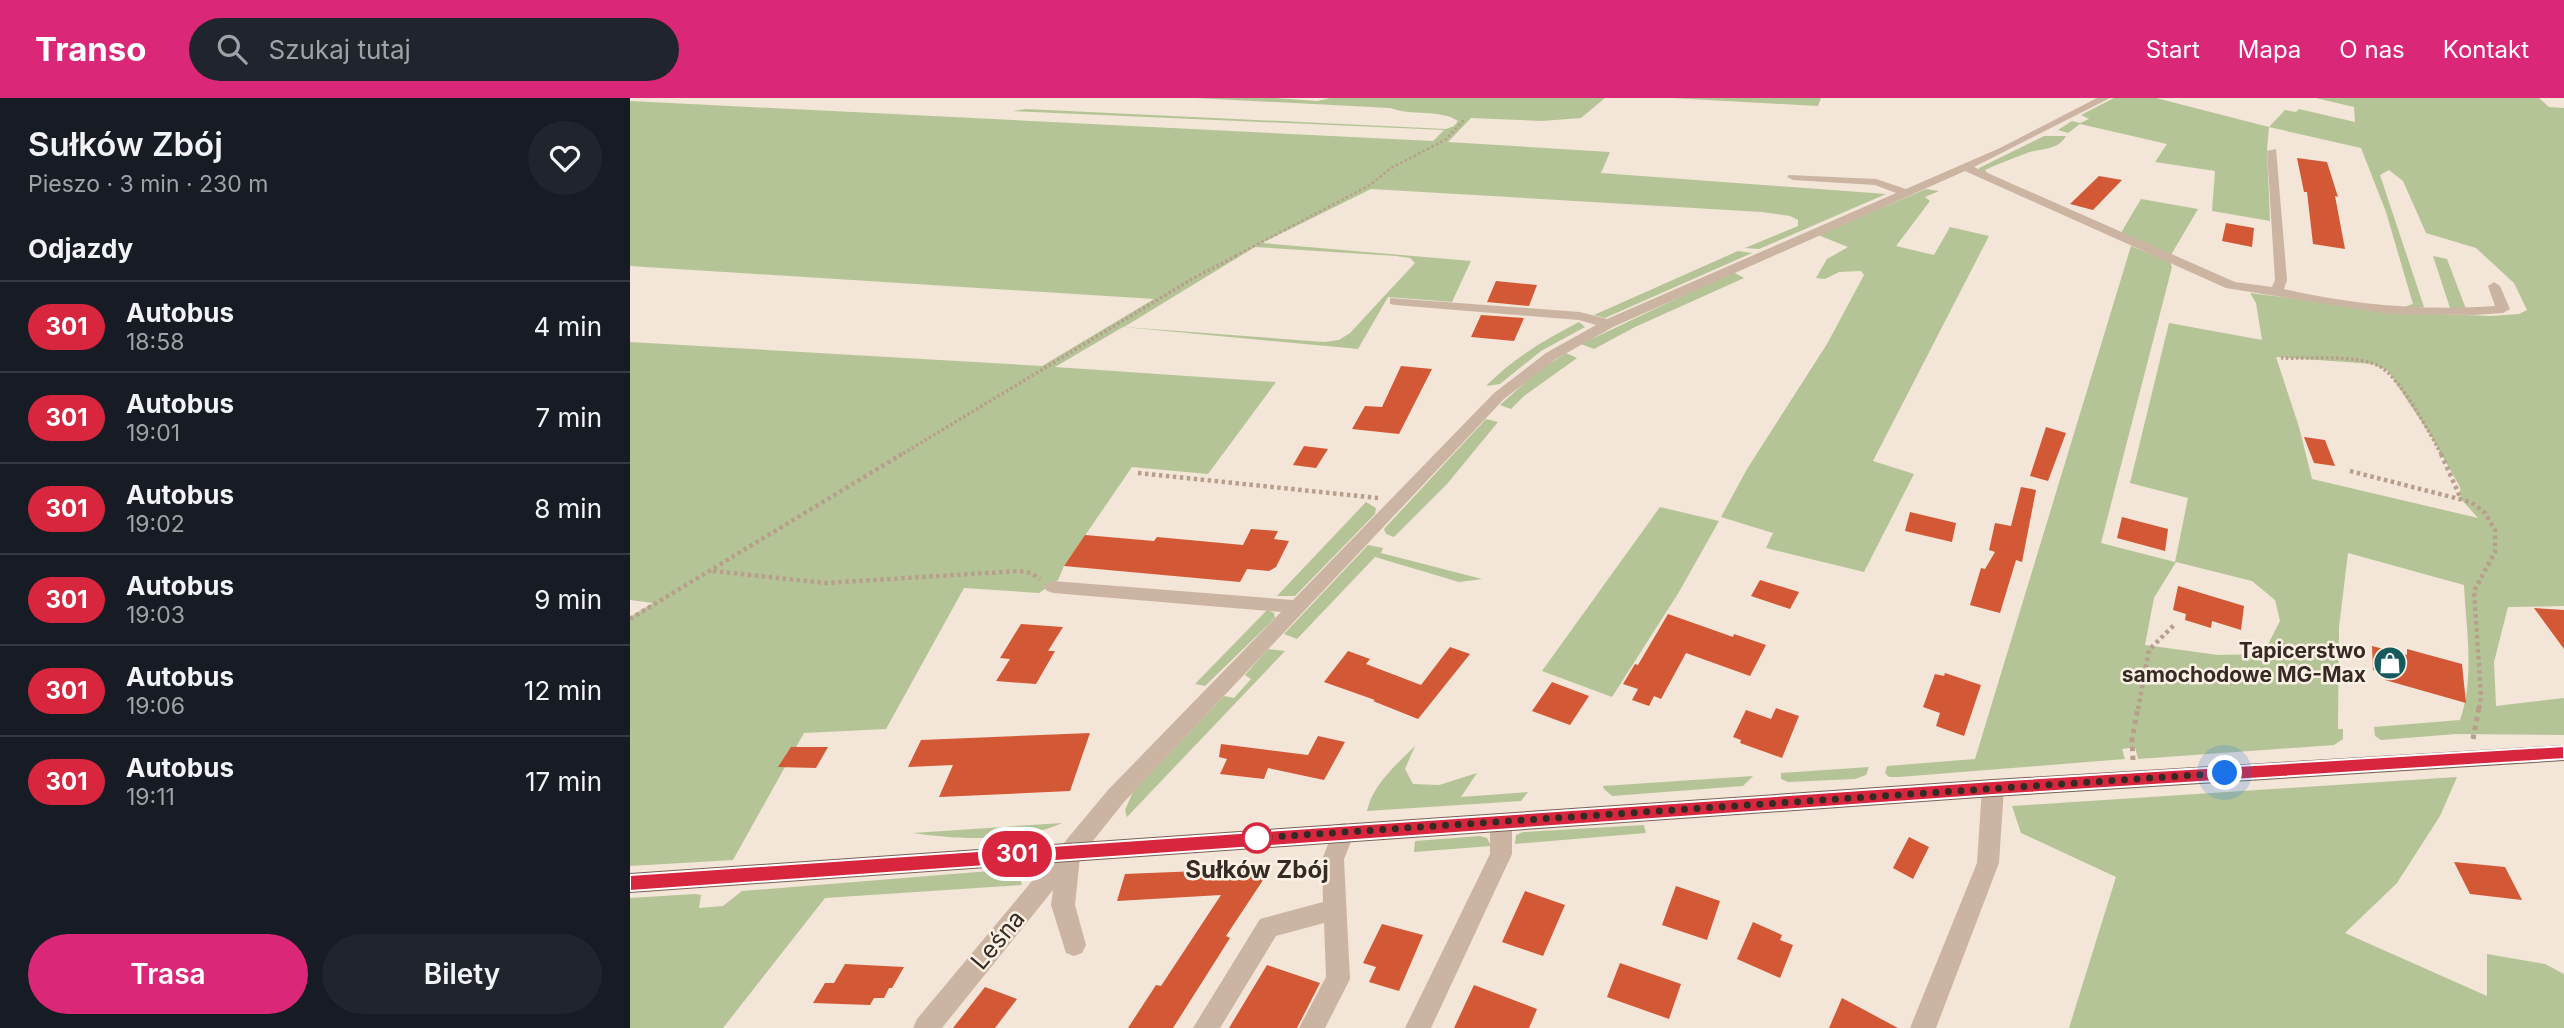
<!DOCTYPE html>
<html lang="pl">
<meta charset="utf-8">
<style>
body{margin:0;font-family:Inter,sans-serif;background:#20242c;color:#f1f3f6;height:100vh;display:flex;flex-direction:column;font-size:26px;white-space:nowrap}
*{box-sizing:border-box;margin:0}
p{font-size:23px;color:#9ea1a6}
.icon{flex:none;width:38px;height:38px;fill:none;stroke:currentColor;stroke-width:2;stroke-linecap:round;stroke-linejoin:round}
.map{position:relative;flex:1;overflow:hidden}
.sheet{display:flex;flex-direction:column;background:#171b24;width:630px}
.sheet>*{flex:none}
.badge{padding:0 14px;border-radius:23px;font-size:24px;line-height:46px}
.you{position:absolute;width:35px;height:35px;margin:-18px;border:5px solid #fff;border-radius:50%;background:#1a73e8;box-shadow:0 0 0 10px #1a73e833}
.map>.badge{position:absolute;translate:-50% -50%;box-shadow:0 0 0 4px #fff}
h2{padding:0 28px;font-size:26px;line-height:63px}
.round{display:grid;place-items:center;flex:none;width:74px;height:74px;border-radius:37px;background:#20242c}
.headline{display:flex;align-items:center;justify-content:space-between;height:119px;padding:0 28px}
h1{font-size:33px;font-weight:600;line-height:52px}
.primary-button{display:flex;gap:14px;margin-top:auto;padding:14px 28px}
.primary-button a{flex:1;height:80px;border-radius:42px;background:#db2777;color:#fff;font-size:28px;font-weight:600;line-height:80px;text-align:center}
.primary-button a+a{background:#20242c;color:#f1f3f6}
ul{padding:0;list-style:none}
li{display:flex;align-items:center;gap:21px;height:91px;padding:0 28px;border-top:2px solid #363941}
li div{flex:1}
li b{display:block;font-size:26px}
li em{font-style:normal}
li .badge{min-width:77px;font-weight:700;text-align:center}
header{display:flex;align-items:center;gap:42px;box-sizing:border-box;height:98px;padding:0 35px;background:#db2777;color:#fff}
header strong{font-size:33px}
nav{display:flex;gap:38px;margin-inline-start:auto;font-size:24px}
.search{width:490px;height:63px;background:#20242c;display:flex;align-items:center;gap:18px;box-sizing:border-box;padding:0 24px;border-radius:38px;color:#9ea1a6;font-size:26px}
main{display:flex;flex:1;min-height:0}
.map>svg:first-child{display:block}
.green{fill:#b5c496;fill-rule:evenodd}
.building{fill:#d25836}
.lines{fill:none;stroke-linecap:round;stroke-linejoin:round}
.path-far3{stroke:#b89e8c;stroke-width:2.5;stroke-dasharray:2.5 2.5;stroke-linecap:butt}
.path-far2{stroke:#b89e8c;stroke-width:3.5;stroke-dasharray:2.5 2.5;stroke-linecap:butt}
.path-far1{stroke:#b89e8c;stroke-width:4.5;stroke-dasharray:3.5 3.5;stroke-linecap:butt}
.path{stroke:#b89e8c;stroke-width:5;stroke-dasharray:4.5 4.5;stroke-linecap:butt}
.minor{fill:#ccb4a2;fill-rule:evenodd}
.major{fill:#7a6055;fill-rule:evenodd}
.line{fill:#d7263d;stroke:#fff;stroke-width:2}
.walk{stroke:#362a25;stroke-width:7;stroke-dasharray:0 12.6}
.stop-dot{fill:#fff;stroke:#d7263d;stroke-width:3.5}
.labels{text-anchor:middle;stroke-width:5;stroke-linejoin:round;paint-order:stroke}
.poi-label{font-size:21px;font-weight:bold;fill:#362a25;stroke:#fbf0e4;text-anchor:end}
.near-stop-label{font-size:24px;font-weight:bold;fill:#362a25;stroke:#fbf0e4}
.near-street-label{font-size:24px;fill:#362a25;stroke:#fbf0e4}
</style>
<header>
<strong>Transo</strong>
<div class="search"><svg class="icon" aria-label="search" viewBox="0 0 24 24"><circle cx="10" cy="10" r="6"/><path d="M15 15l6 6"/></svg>Szukaj tutaj</div>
<nav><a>Start</a><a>Mapa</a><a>O nas</a><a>Kontakt</a></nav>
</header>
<main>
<section class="sheet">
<div class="headline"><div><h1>Sułków Zbój</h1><p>Pieszo · 3 min · 230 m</p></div><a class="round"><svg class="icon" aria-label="heart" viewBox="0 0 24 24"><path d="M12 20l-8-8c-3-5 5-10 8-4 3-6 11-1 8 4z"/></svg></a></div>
<h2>Odjazdy</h2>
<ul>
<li><span class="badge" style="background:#d7263d;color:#fff">301</span><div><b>Autobus</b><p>18:58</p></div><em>4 min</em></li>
<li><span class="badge" style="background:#d7263d;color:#fff">301</span><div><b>Autobus</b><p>19:01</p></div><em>7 min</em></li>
<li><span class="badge" style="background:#d7263d;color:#fff">301</span><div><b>Autobus</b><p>19:02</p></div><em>8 min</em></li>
<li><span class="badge" style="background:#d7263d;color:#fff">301</span><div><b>Autobus</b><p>19:03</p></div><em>9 min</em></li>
<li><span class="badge" style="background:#d7263d;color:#fff">301</span><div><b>Autobus</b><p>19:06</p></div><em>12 min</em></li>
<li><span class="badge" style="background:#d7263d;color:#fff">301</span><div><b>Autobus</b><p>19:11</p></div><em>17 min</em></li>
</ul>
<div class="primary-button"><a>Trasa</a><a>Bilety</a></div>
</section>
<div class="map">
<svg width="1934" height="930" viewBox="0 0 1934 930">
<rect width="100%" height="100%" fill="#f3e5d7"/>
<g class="green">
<path d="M565,0H645L688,3L700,0H975L951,20L912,23L841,20L818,44L980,54L971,75L1256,96L1129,151L1115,150L1168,128V122L1160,118L1132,114L741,91L632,145L841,163L822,204L758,199L728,251L493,229L425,269L646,284L578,376L502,369L434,468L428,482L409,495L334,490L256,631L174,635L103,762L0,768V519L23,505L0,502V244L412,268L524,201L0,168V3L803,43L814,32L382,13L396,11L816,31L824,28L828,23C810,11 781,18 760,10ZM625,149L766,158L780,160L785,165L720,235L709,242L694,244L494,229Z"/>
<path d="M1042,0H1191L1188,8Z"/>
<path d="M1484,0H1526L1639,29L1655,12L1666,14L1669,11L1725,24L1724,9L1686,0H1909L1919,9L1934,10V508L1878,509L1864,564L1866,608L1934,600V637L1826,636L1751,642L1745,638L1744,629L1830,622C1845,580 1836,531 1834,487L1718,455L1709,529L1708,631H1713V641L1704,647L1508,661L1505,649L1492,651L1495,661L1269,679H1259L1255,675L1257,668L1345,661L1501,148L1540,164L1542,169L1471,445L1545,464L1558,400L1500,385L1539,225L1632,242L1626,205L1620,195L1777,215L1862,218L1889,216L1897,212L1884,185L1846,150L1796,135L1773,83L1759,72L1750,77L1794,209L1771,210L1783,206L1756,114L1731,50L1639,29L1637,51L1640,123L1582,113L1585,73L1525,64L1537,46L1450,26L1438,35L1428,32L1442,23L1450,25L1459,21L1451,17ZM1646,259L1743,266L1758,273L1801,338L1830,389L1831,401L1848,420L1682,381L1669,329ZM1546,464L1622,483L1645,502L1650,523L1633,556L1588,557L1515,547L1524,500Z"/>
<path d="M1414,38H1436C1428,53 1410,50 1397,55C1383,60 1368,66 1355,72L1359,77L1350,73L1349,70Z"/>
<path d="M1296,91L1309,93L1295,99L1300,103L1266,148L1304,157L1320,129L1359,138L1243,363L1284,376L1234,474L1136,450L1143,435L1091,419L1117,371L1197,246L1234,177L1231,173L1209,174L1195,181L1186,180L1197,161L1218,149L1188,137Z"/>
<path d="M1511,101L1568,111L1541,157L1493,137L1492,133Z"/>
<path d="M1108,153L1122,155L975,220L964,217Z"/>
<path d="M1803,158L1817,161L1836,211L1820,210Z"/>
<path d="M1103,174L1114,180L1005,229L964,251L951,246Z"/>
<path d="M949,224L955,229L911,253L870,286L856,288C884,260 914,242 949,224Z"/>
<path d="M936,255L947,260L894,298L881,311L870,307L907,274Z"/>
<path d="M856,321L868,324L817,386L764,439L756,436L754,431Z"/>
<path d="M736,404L746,410L745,416L665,498H647Z"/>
<path d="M1030,409L1089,423L1049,494L982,599L912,573Z"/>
<path d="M738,447L753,450L751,455L852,481L829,484L745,459L667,541L654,536Z"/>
<path d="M637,512L644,515L645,520L575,588L565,586Z"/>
<path d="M638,551L655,553L497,719L495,712L503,694L594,598L604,600L621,581L615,577Z"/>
<path d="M785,648L775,671L783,686L809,687L847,675L831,699L898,694L891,703L737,713C743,686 766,667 785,648Z"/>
<path d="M1239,669L1236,677L1225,681L1158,684L1151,681V675Z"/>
<path d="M1123,678L1113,688L982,698L974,691L973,688Z"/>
<path d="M1827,679L1810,718L1767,785L1715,835L1857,898V856L1915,866L1934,876V930H1439L1486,779L1391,735L1382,708Z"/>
<path d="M432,725C391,744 328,742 283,735Z"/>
<path d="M1014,727L1016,735L885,746L886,737L893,734Z"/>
<path d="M850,738L857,740L861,748L784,754L785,743Z"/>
<path d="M372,772L388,775L392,787L195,800L93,930H0V800L65,796L71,797L69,810L93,808L112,793Z"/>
</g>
<g class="building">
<path d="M1667,60L1697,64L1708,99L1705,98L1715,151L1683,146L1677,94H1674Z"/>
<path d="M1469,78L1492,82L1463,112L1440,106Z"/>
<path d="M1596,125L1624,130L1622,149L1592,143Z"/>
<path d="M866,183L907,187L899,208L857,204Z"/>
<path d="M851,217L894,220L884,243L841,239Z"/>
<path d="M771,268L802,271L769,336L722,331L735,308L752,309Z"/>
<path d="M1416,329L1436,335L1418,383L1400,378Z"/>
<path d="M1674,339L1695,342L1705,368L1684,365Z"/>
<path d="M674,348L698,351L686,370L663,367Z"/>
<path d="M1391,389L1406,392L1392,464L1386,462L1370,515L1340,507L1351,470L1355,471L1365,454L1359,452L1365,425L1381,428Z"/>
<path d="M1280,414L1326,425L1322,444L1275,433Z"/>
<path d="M1492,419L1538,431L1535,453L1487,440Z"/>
<path d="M621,431L648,433L644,441L659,443L646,469L639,473L617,471L610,484L434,468L455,437L524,443L527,439L613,447Z"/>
<path d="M1130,482L1169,494L1160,511L1121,498Z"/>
<path d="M1548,488L1614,508L1611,532L1582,523L1581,530L1555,522L1556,516L1543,512Z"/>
<path d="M1904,510L1934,512V551Z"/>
<path d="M1038,516L1103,539L1104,536L1136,547L1120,578L1056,555L1031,601L1024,598L1019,608L1002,602L1008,591L993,586L1005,566L1008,567Z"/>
<path d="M391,526L433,529L418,553H425L406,586L366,583L380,561L370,560Z"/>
<path d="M1742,548L1777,557V551L1832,566L1836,605L1755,582L1754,576L1743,572Z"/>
<path d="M820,549L840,556L788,621L743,603L745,602L694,584L718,553L740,561L736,566L791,587Z"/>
<path d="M1315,575L1351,587L1334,638L1306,628L1310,615L1293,609L1305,576L1314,578Z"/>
<path d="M922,584L959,598L940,627L902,613Z"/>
<path d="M1146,610L1169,618L1152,660L1110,645L1111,642L1103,639L1116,612L1141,621Z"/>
<path d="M460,635L440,693L309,699L323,667L278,669L291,642Z"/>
<path d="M688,638L715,644L694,682L638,670L634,681L590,676L597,661L589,659L591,646L678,657Z"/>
<path d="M161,649H198L186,670L148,669Z"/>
<path d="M1279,739L1299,749L1283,781L1263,770Z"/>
<path d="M1824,764L1875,769L1892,802L1840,796Z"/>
<path d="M641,770L596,838L600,840L543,930H498L526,887L531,888L591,797L487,803L495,776Z"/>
<path d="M1046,788L1090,803L1077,842L1032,827Z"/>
<path d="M895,793L935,807L913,858L872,844Z"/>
<path d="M1123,824L1152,837L1150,842L1163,847L1150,880L1107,861Z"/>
<path d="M752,826L793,837L769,893L739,884L746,869L733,865Z"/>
<path d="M990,865L1051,886L1039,921L977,899Z"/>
<path d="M215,866L274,869L262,890H259L254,900H244L240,907L183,905L195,885H204Z"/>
<path d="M637,867L690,885L667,930H599Z"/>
<path d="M844,887L907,911L899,930H824Z"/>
<path d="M355,889L387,901L365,930H323Z"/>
<path d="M1212,900L1268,930H1199Z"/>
</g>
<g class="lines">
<path class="path-far3" d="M605,158L740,87L761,70L815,42L834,22"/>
<g class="path-far2">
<path d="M1651,260C1677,261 1726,256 1749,268C1770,279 1801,337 1812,358"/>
<path d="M269,358L562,181L608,157"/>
</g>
<g class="path-far1">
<path d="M1811,356L1831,401"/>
<path d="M1720,373L1841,404L1855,415L1865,432V454L1844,493L1851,598L1849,611"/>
<path d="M508,375L748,400"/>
<path d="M83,473L196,485L389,473L401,475L410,481"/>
<path d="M0,521L272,356"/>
<path d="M1508,611L1519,552L1545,526"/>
</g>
<g class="path">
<path d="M1843,641L1849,609"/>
<path d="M1503,662L1502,642L1508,609"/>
</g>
<g class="minor">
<path d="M1467,0H1480L1344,69L1605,184L1642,189L1645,182L1637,53L1646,51L1657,182L1654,191C1724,207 1794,213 1865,208L1858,188L1864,184L1870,188L1880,211L1873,215L1845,217L1759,216L1596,190L1335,73L983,229L926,261L874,301L494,704L450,759L445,807L456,847L452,855L444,858L436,855L421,807L423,792L312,930H283L287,921L478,692L651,514L423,495L417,493L414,489L417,485L423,483L663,502L864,295L916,255L966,227L949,222L765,207L760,206V200L950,214L977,221L1266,95L1245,87L1163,82L1157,79L1159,77L1246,81L1276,91L1370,50Z"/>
<path d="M1363,681L1371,684L1374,690L1369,765L1306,930H1280L1347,765L1352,690L1355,684Z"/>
<path d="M871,715L879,717L882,724V756L801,930H775L860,756V724L863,717Z"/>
<path d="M714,725L722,727L725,734L714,761L720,881L695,930H669L696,879L694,825L646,838L590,930H563L630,821L693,804L692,761L706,727Z"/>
</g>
<path class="major" d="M1934,647V663L1363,699L0,795V775L1363,681Z"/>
</g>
<path class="line" d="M1934,648V661L1363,697L0,793V777L1363,683Z"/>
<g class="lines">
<path class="walk" d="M627,740L1595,675"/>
</g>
<defs>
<symbol id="shop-disc" viewBox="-11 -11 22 22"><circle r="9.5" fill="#17595c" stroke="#fbf0e4"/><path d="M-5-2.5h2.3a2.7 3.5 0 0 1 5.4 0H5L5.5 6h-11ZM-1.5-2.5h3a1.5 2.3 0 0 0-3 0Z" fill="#fff"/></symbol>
</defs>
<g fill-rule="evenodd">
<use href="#shop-disc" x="1741" y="546" width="38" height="38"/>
</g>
<circle class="stop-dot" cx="627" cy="740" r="14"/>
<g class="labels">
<g class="poi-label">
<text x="1736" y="560">Tapicerstwo<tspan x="1736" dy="24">samochodowe MG-Max</tspan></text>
</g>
<g class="near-stop-label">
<text x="627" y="780">Sułków Zbój</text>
</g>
<g class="near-street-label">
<text transform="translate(368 842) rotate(-50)" y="8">Leśna</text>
</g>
</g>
</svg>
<div class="you" style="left:1595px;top:675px"></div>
<b class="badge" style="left:387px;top:756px;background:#d7263d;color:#fff">301</b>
</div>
</main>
